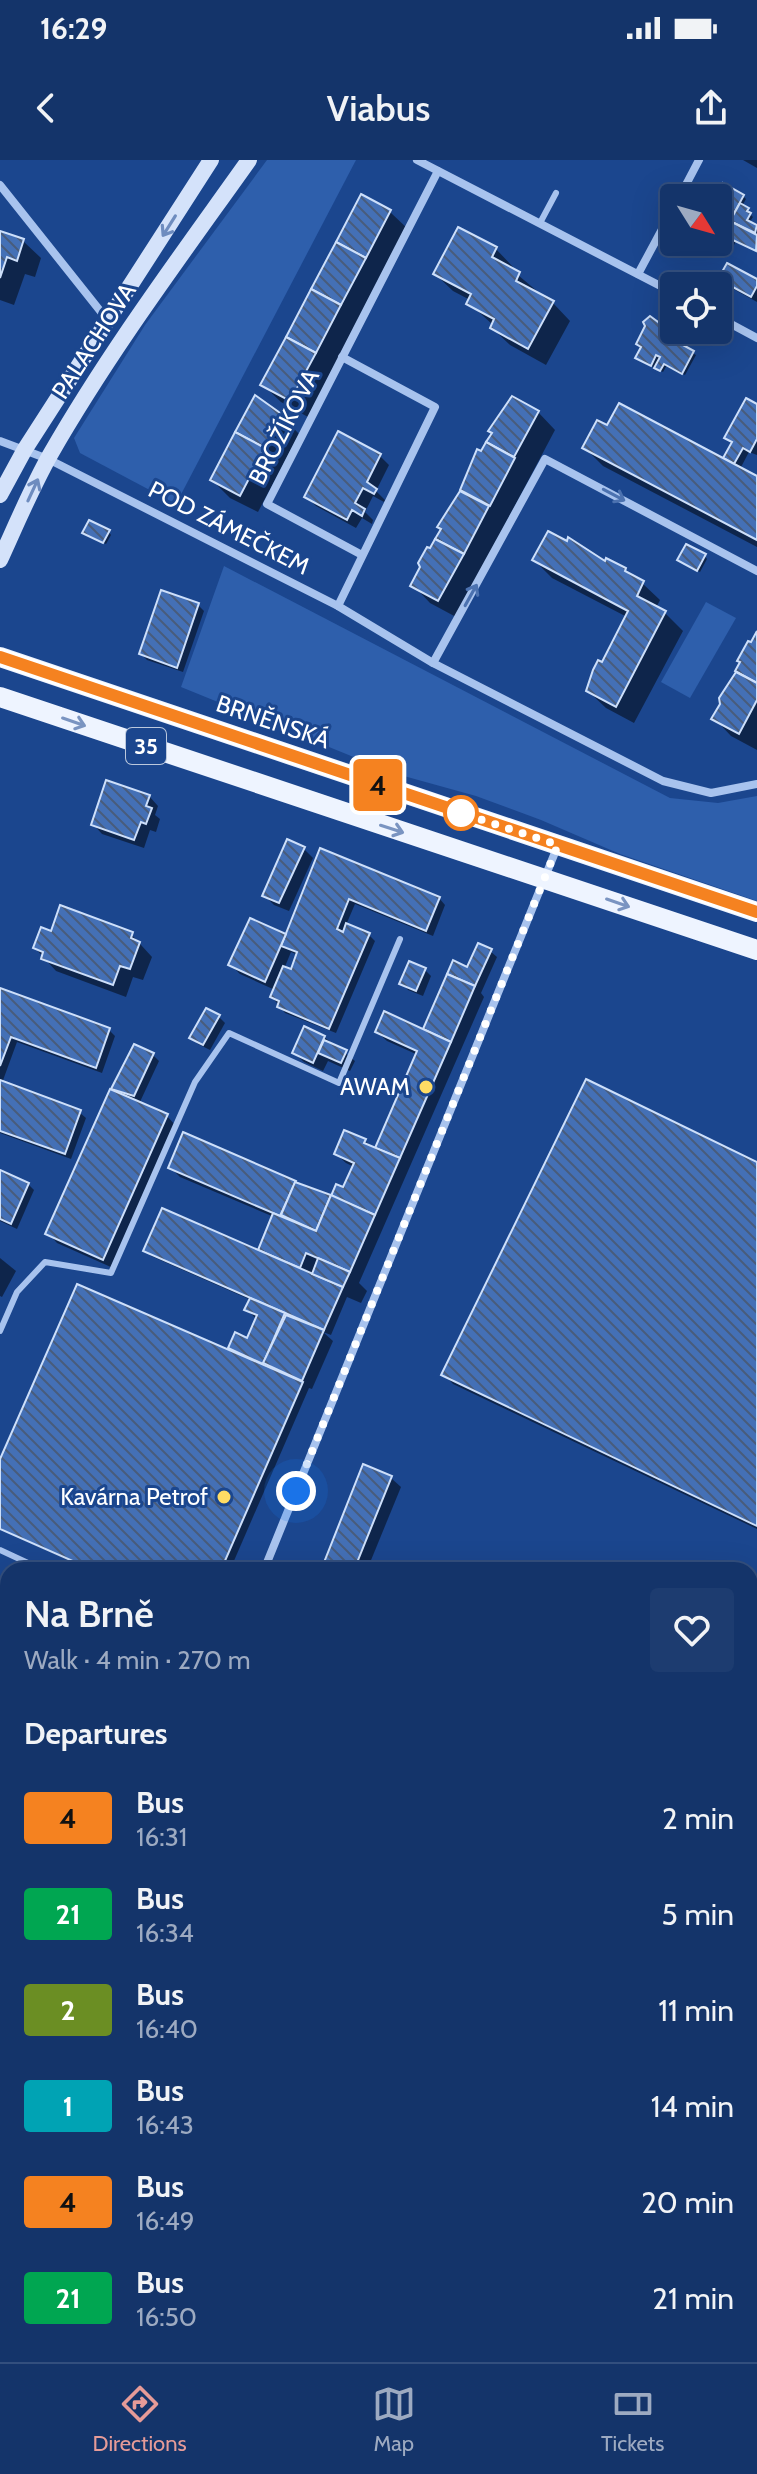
<!DOCTYPE html>
<meta charset="utf-8">
<style>
body{margin:0;font-family:Cabin,sans-serif;background:#1d3c70;color:#f1f3f6;height:100vh;display:flex;flex-direction:column;font-size:30px;white-space:nowrap}
*{box-sizing:border-box;margin:0}
p{font-size:26px;color:#9daac1}
.icon{flex:none;width:44px;height:44px;fill:none;stroke:currentColor;stroke-width:2;stroke-linecap:round;stroke-linejoin:round}
.map{position:relative;flex:1;overflow:hidden}
.side{position:absolute;left:0px;top:1402px;width:758px;height:800px;display:flex;flex-direction:column;background:#14346a;border-radius:24px 24px 0 0;box-shadow:0 8px 32px #0002,0 0 0 2px #334f7e}
.side>*{flex:none}
.badge{padding:0 16px;border-radius:6px;font-size:28px;line-height:52px}
.needle{width:52px;rotate:127deg}
.tools{position:absolute;left:660px;top:24px;display:grid;gap:16px}
.tools a{display:grid;place-items:center;width:72px;height:72px;border-radius:8px;background:#14346a;box-shadow:0 8px 32px #0002,0 0 0 2px #334f7e;font-size:40px}
.you{position:absolute;width:40px;height:40px;margin:-20px;border:6px solid #fff;border-radius:50%;background:#1a73e8;box-shadow:0 0 0 12px #1a73e833}
.map>.badge{position:absolute;translate:-50% -50%;box-shadow:0 0 0 4px #fff}
h2{padding:0 24px;font-size:30px;line-height:72px}
.round{display:grid;place-items:center;flex:none;width:84px;height:84px;border-radius:8px;background:#1d3c70}
.summary{display:flex;align-items:center;justify-content:space-between;height:136px;padding:0 24px}
h1{font-size:38px;font-weight:600;line-height:60px}
ul{padding:0;list-style:none}
li{display:flex;align-items:center;gap:24px;height:96px;padding:0 24px}
li div{flex:1}
li b{display:block;font-size:30px}
li em{font-style:normal}
li .badge{min-width:88px;font-weight:700;text-align:center}
.status{display:flex;justify-content:space-between;align-items:center;height:56px;padding:0 40px;background:#14346a;direction:ltr}
.status svg{height:22px;fill:currentColor}
header{display:flex;justify-content:space-between;align-items:center;height:104px;padding:0 24px;background:#14346a;font-size:36px;font-weight:600}
.dock{display:flex;justify-content:space-around;align-items:center;height:112px;border-top:2px solid #334f7e;background:#14346a;font-size:22px;color:#9daac1}
.dock a{display:grid;justify-items:center;gap:4px}
.dock .current{color:#e69b98}
.map>svg:first-child{display:block}
.green{fill:#2e5fac}
.shadow{fill:#0007;fill-rule:evenodd}
.building{fill:url(#building-back-hatch);stroke:#cddffa;stroke-width:2}
.lines{fill:none;stroke-linecap:round;stroke-linejoin:round}
.lane{stroke:#a8c3ee;stroke-width:6}
.street{stroke:#a8c3ee;stroke-width:8}
.secondary{stroke:#d4e2fa;stroke-width:16}
.primary{stroke:#eef4ff;stroke-width:20}
.oneway{stroke:#6e8cbf}
.oneway2{stroke:#4c72b0}
.oneway3{stroke:#7a94c1}
.line-casing{stroke:#fff;stroke-width:18}
.line{stroke:#f58220;stroke-width:12}
.walk{stroke:#fff;stroke-width:8;stroke-dasharray:0 14.4}
.stop-dot{fill:#fff;stroke:#f58220;stroke-width:4}
.poi-dot{fill:#ffdc64;stroke:#1b468e;stroke-width:3}
.labels{text-anchor:middle;stroke-width:6;stroke-linejoin:round;paint-order:stroke}
.shield{fill:#1b468e;stroke:#bbc8dd;stroke-width:2}
.shield-label{font-size:22px;font-weight:bold;fill:#fff}
.street-label{font-size:24px;fill:#fff;stroke:#1b468e}
.poi-label{font-size:24px;fill:#fff;stroke:#1b468e;text-anchor:end}
</style>
<div class="status"><b>16:29</b><svg viewBox="0 0 49 12"><path d="M0 12V9h3v3zM5 12V6h3v6zM10 12V3h3v9zM15 12V0h3v12zM26 1h20v11H26zM47 4h2v5h-2z"/></svg></div>
<header><svg class="icon" aria-label="back" viewBox="0 0 24 24"><path d="M15 5l-7 7 7 7"/></svg>Viabus<svg class="icon" aria-label="share" viewBox="0 0 24 24"><path d="M12 15V3M7 8l5-5 5 5M5 13v7h14v-7"/></svg></header>
<div class="map">
<svg width="757" height="2202" viewBox="0 0 757 2202">
<defs>
<pattern id="building-back-hatch" width="6" height="6" patternUnits="userSpaceOnUse" patternTransform="scale(2)"><rect width="6" height="6" fill="#4470b6"/><path d="M-1 5l2 2M0 0l6 6M5-1l2 2" fill="none" stroke="#485c7c"/></pattern>
</defs>
<rect width="100%" height="100%" fill="#1b468e"/>
<g class="green">
<path d="M267,0H356L176,344L80,293L74,278L145,165Z"/>
<path d="M224,406L670,638L718,643L757,636V741L620,694L541,660L476,636L393,613L181,527Z"/>
<path d="M706,442L736,458L690,538L661,522Z"/>
</g>
<g class="shadow">
<path d="M743,0H757V8Z"/>
<path d="M743,36L746,39L742,46L753,57L749,63L757,67V91L736,81L734,85L724,79L719,88L708,82H718L717,38Z"/>
<path d="M362,37L390,52L408,69L308,257L281,242L263,225Z"/>
<path d="M0,73L23,81L41,98L35,117L25,114L14,145L0,140Z"/>
<path d="M496,89L513,107L512,110L537,131L535,134L553,143L570,161L546,205L510,185L492,168L493,165L469,143L470,140L453,131L435,114Z"/>
<path d="M720,119L757,121V142L726,125Z"/>
<path d="M672,174L674,177L672,181L696,195L685,215L667,205L663,212L640,200Z"/>
<path d="M757,246V295L749,292L740,309L757,318V387L603,306L585,288L732,305L733,284L726,277Z"/>
<path d="M538,252L555,270L456,457L430,443L413,425L443,370L439,367L462,332L494,274Z"/>
<path d="M282,256L299,274L258,352L230,338L212,320Z"/>
<path d="M339,274L380,296L389,305L376,331L385,340L384,342L373,336L365,352L373,360L372,364L362,358L356,368L316,346L306,336Z"/>
<path d="M109,372L111,375L106,384L87,375Z"/>
<path d="M594,396L625,410L642,423L660,440L656,448L665,453L683,471L634,563L606,548L588,531L627,457L552,418L534,400Z"/>
<path d="M705,396L707,399L700,412L682,402Z"/>
<path d="M198,445L204,451L183,512L147,500L141,494Z"/>
<path d="M757,473V590L731,576L714,558L722,544L721,538L729,522L733,523Z"/>
<path d="M149,636L158,646L155,655L160,659L156,672L150,670L144,688L102,674L93,664Z"/>
<path d="M304,689L313,698L289,751L274,745L264,735Z"/>
<path d="M322,691L439,738L445,745L433,776L355,744L346,765L369,775L375,781L336,873L285,853L272,837L275,830L240,814L231,805L287,777ZM291,792L298,795L292,812L284,809Z"/>
<path d="M52,774H131L152,797L143,820L133,817L126,837L56,811L35,788Z"/>
<path d="M490,791L497,797L481,833L484,837L359,1123L367,1131L361,1143L347,1137L331,1175L323,1172L333,1181L312,1229L309,1228L230,1410H90L0,1369V1304L238,1196L230,1188L248,1180L257,1160L247,1149L251,1140L151,1096L145,1090L266,1095L274,1057L180,1017L170,1007L332,1038L344,1030L354,1007L346,1003L336,994L365,981L376,990L418,895L387,881L377,872H424L454,803L468,809Z"/>
<path d="M425,810L431,816L423,836L408,830L402,823Z"/>
<path d="M0,830L109,870L115,876L102,913L17,882L2,923L79,952L86,958L71,999L0,973Z"/>
<path d="M219,857L225,863L210,890L198,884L192,878Z"/>
<path d="M324,877L355,901L350,911L328,901L323,911L304,902L294,893Z"/>
<path d="M135,886L153,895L159,901L139,944L167,956L176,966L113,1108L57,1083L48,1073Z"/>
<path d="M757,1004V1369L453,1224L444,1214Z"/>
<path d="M0,1012L28,1024L34,1030L17,1069L0,1061Z"/>
<path d="M0,1098L16,1111L2,1137L0,1136Z"/>
<path d="M391,1318L401,1327L367,1410H323Z"/>
<path d="M757,1546V1670L750,1667V1559Z"/>
<path d="M0,1726L8,1730V1942L0,1961Z"/>
<path d="M757,1756V1845L750,1861V1772Z"/>
<path d="M757,1917V2007L750,2023V1933Z"/>
<path d="M757,2078V2167L750,2183V2094Z"/>
<path d="M86,2194H143L140,2202H104Z"/>
<path d="M399,2194H464L461,2202H396Z"/>
<path d="M706,2194H745L742,2202H710L707,2201Z"/>
</g>
<g class="building">
<path d="M723,23L744,35L730,61L718,54V38H715Z"/>
<path d="M361,34L391,50L366,98L336,82Z"/>
<path d="M740,43L749,48L747,51L751,53L747,60L757,65L755,73L730,61Z"/>
<path d="M718,54L730,61L716,87L707,82H718Z"/>
<path d="M730,61L757,75L756,91L733,80L731,84L721,78Z"/>
<path d="M458,67L497,87L492,97L520,112L516,121L554,141L528,189L490,168L494,159L466,144L471,134L433,114Z"/>
<path d="M0,71L24,79L17,101L7,97L0,118Z"/>
<path d="M336,82L366,98L341,145L311,129Z"/>
<path d="M727,103L757,119V126L751,137L718,119Z"/>
<path d="M311,129L341,145L316,193L286,177Z"/>
<path d="M650,156L673,173L670,178L694,191L682,214L664,204L660,211L654,208L660,197L656,195L651,206L635,198L641,187L636,184L645,166L643,162Z"/>
<path d="M286,177L316,193L290,241L260,225Z"/>
<path d="M255,235L283,255L265,288L235,272Z"/>
<path d="M512,236L539,251L514,297L486,282L492,273L488,271Z"/>
<path d="M746,238L757,244V279L750,292L743,288L734,304L723,298L732,282L724,278Z"/>
<path d="M619,243L757,316V380L582,288L597,260L607,265Z"/>
<path d="M338,271L381,294L367,322L377,329L374,334L363,328L355,343L365,349L362,356L352,350L347,360L304,337Z"/>
<path d="M235,272L265,288L240,336L210,320Z"/>
<path d="M486,282L515,298L490,346L460,330L477,289L481,291Z"/>
<path d="M460,331L489,346L464,394L435,379L441,369L437,367Z"/>
<path d="M89,360L110,370L103,383L82,373Z"/>
<path d="M548,371L567,381L568,377L605,401L606,398L626,408L625,411L644,421L637,436L666,451L616,547L586,531L593,510L598,500L602,502L628,451L532,400Z"/>
<path d="M435,379L464,394L438,441L410,426L420,407L418,403L427,387L430,388Z"/>
<path d="M686,384L706,394L697,411L677,400Z"/>
<path d="M161,430L199,443L177,508L139,494Z"/>
<path d="M757,471V523L735,511L740,502L737,501L748,481L751,482Z"/>
<path d="M736,512L757,523V540L739,574L711,559L720,544L719,538Z"/>
<path d="M106,620L150,635L146,646L152,648L146,664L141,662L134,680L91,665Z"/>
<path d="M287,679L305,687L279,743L262,736Z"/>
<path d="M320,688L440,737L426,771L349,739L337,769L343,772L346,763L370,773L329,869L277,847L279,841L270,837L283,806L291,809L297,792L281,786Z"/>
<path d="M60,745L133,772L131,778L140,782L130,809L120,806L113,825L41,799L43,792L33,788L41,767L51,771Z"/>
<path d="M250,758L286,774L265,822L228,805Z"/>
<path d="M478,783L492,789L475,826L447,814L453,800L467,807Z"/>
<path d="M409,801L426,808L416,831L399,824Z"/>
<path d="M447,814L475,826L451,882L423,869Z"/>
<path d="M0,828L110,868L96,908L11,877L0,906Z"/>
<path d="M206,848L220,855L203,885L189,878Z"/>
<path d="M384,851L451,882L400,998L375,988L417,891L375,872Z"/>
<path d="M304,866L325,876L313,903L292,893Z"/>
<path d="M324,880L347,890L341,903L318,893Z"/>
<path d="M134,884L154,893L134,936L111,929Z"/>
<path d="M586,919L757,1002V1366L441,1215Z"/>
<path d="M0,920L81,950L65,994L0,971Z"/>
<path d="M110,929L168,954L103,1100L45,1074Z"/>
<path d="M344,970L366,979L364,983L400,998L375,1055L331,1036L336,1024L343,1027L354,1003L334,994Z"/>
<path d="M183,972L296,1021L280,1056L168,1008Z"/>
<path d="M0,1010L29,1023L11,1064L0,1059Z"/>
<path d="M295,1022L331,1035L316,1071L281,1055Z"/>
<path d="M331,1035L375,1055L350,1112L306,1093L300,1108L258,1090L273,1053L316,1071Z"/>
<path d="M162,1048L343,1127L324,1170L143,1091Z"/>
<path d="M318,1098L350,1112L343,1127L312,1114Z"/>
<path d="M77,1124L303,1222L221,1410H93L0,1369V1299Z"/>
<path d="M250,1138L285,1153L263,1204L228,1188L235,1172L247,1178L257,1155L244,1150Z"/>
<path d="M286,1155L324,1170L302,1221L263,1203Z"/>
<path d="M363,1304L392,1316L354,1410H321Z"/>
<path d="M8,1416V1494L0,1490V1432Z"/>
<path d="M0,1538L8,1543V1587L0,1583Z"/>
<path d="M756,1543L757,1544V1665L750,1662V1554Z"/>
<path d="M0,1724L8,1728V1912L0,1931Z"/>
<path d="M8,2148V2175L0,2172Z"/>
<path d="M94,2194H130L127,2202H112Z"/>
<path d="M259,2194H355L352,2202H277Z"/>
<path d="M397,2194H447L443,2202H394Z"/>
<path d="M704,2194H715L722,2197L720,2202H710L702,2199Z"/>
<path d="M723,2194H737L742,2196L739,2202H733L722,2197Z"/>
</g>
<g class="lines">
<g class="lane">
<path d="M540,63L556,33"/>
<path d="M0,1171L17,1132L45,1102L111,1113L195,922L229,873L339,923L400,779"/>
<path d="M0,1390L43,1410"/>
<path d="M0,1607L8,1610"/>
<path d="M750,1730L757,1714"/>
<path d="M750,1887L757,1871"/>
<path d="M750,2047L757,2032"/>
</g>
<g class="street">
<path d="M417,0L674,133"/>
<path d="M0,25L109,162"/>
<path d="M679,38L699,0"/>
<path d="M638,114L674,47"/>
<path d="M718,157L757,178"/>
<path d="M0,281L48,299L338,446L433,503L663,621L711,633L757,624"/>
<path d="M362,395L267,344L438,11"/>
<path d="M338,446L435,247L342,197"/>
<path d="M433,503L545,299L757,411"/>
<path d="M264,1410L558,685"/>
<path d="M0,2010L8,1992"/>
</g>
<g class="secondary">
<path d="M0,335L25,289L211,0"/>
<path d="M0,400C16,365 31,329 50,295C109,192 180,97 249,0"/>
</g>
<g class="primary">
<path d="M0,497L757,752"/>
<path d="M0,537L757,790"/>
</g>
</g>
<defs><path id="oneway-shaft" d="M-6 0H5M1.5-3L5.5 0L1.5 3" fill="none" stroke-width="1.6" stroke-linecap="round" stroke-linejoin="round" transform="scale(2)"/></defs>
<g class="oneway">
<use href="#oneway-shaft" transform="translate(169 66) rotate(122)"/>
<use href="#oneway-shaft" transform="translate(33 330) rotate(-65)"/>
</g>
<g class="oneway2">
<use href="#oneway-shaft" transform="translate(614 335) rotate(28)"/>
<use href="#oneway-shaft" transform="translate(471 435) rotate(-61)"/>
</g>
<g class="oneway3">
<use href="#oneway-shaft" transform="translate(74 562) rotate(19)"/>
<use href="#oneway-shaft" transform="translate(392 669) rotate(18)"/>
<use href="#oneway-shaft" transform="translate(618 743) rotate(19)"/>
</g>
<g class="lines">
<defs>
<path id="line" d="M0,497L757,752"/>
</defs>
<use href="#line" class="line-casing"/>
<use href="#line" class="line"/>
<path class="walk" d="M296,1331L558,685L461,653"/>
</g>
<circle class="stop-dot" cx="461" cy="653" r="16"/>
<g class="poi-dot">
<circle cx="426" cy="927" r="8"/>
<circle cx="224" cy="1337" r="8"/>
</g>
<g class="labels">
<rect class="shield" x="126" y="568" width="40" height="36" rx="6"/>
<g class="shield-label">
<text x="146" y="594">35</text>
</g>
<g class="street-label">
<text transform="translate(94 181) rotate(-57)" y="8">PALACHOVA</text>
<text transform="translate(284 267) rotate(-63)" y="8">BROŽÍKOVA</text>
<text transform="translate(229 368) rotate(27)" y="8">POD ZÁMEČKEM</text>
<text transform="translate(273 562) rotate(19)" y="8">BRNĚNSKÁ</text>
</g>
<g class="poi-label">
<text x="410" y="935">AWAM</text>
<text x="208" y="1345">Kavárna Petrof</text>
</g>
</g>
</svg>
<div class="tools">
<a><svg class="needle" viewBox="-14 -14 28 28"><path d="M0-13l5 13h-10z" fill="#e53935"/><path d="M0 13l5-13h-10z" fill="#9daac1"/></svg></a>
<a><svg class="icon" aria-label="locate" viewBox="0 0 24 24"><circle cx="12" cy="12" r="6"/><path d="M12 2v4M12 18v4M2 12h4M18 12h4"/></svg></a>
</div>
<div class="you" style="left:296px;top:1331px"></div>
<b class="badge" style="left:378px;top:625px;background:#f58220;color:#111">4</b>
<section class="side">
<div class="summary"><div><h1>Na Brně</h1><p>Walk · 4 min · 270 m</p></div><a class="round"><svg class="icon" aria-label="heart" viewBox="0 0 24 24"><path d="M12 20l-8-8c-3-5 5-10 8-4 3-6 11-1 8 4z"/></svg></a></div>
<h2>Departures</h2>
<ul>
<li><span class="badge" style="background:#f58220;color:#111">4</span><div><b>Bus</b><p>16:31</p></div><em>2 min</em></li>
<li><span class="badge" style="background:#00a651;color:#fff">21</span><div><b>Bus</b><p>16:34</p></div><em>5 min</em></li>
<li><span class="badge" style="background:#6b8e23;color:#fff">2</span><div><b>Bus</b><p>16:40</p></div><em>11 min</em></li>
<li><span class="badge" style="background:#00a3b4;color:#fff">1</span><div><b>Bus</b><p>16:43</p></div><em>14 min</em></li>
<li><span class="badge" style="background:#f58220;color:#111">4</span><div><b>Bus</b><p>16:49</p></div><em>20 min</em></li>
<li><span class="badge" style="background:#00a651;color:#fff">21</span><div><b>Bus</b><p>16:50</p></div><em>21 min</em></li>
</ul>
</section>
</div>
<nav class="dock">
<a class="current"><svg class="icon" aria-label="directions" viewBox="0 0 24 24"><path d="M12 3l9 9-9 9-9-9zM9 14v-3h6M13 9l2 2-2 2"/></svg>Directions</a>
<a><svg class="icon" aria-label="map" viewBox="0 0 24 24"><path d="M3 6l6-2 6 2 6-2v14l-6 2-6-2-6 2zM9 4v14M15 6v14"/></svg>Map</a>
<a><svg class="icon" aria-label="tickets" viewBox="0 0 24 24"><path d="M3 7h18v10H3zM15 7v10"/></svg>Tickets</a>
</nav>
